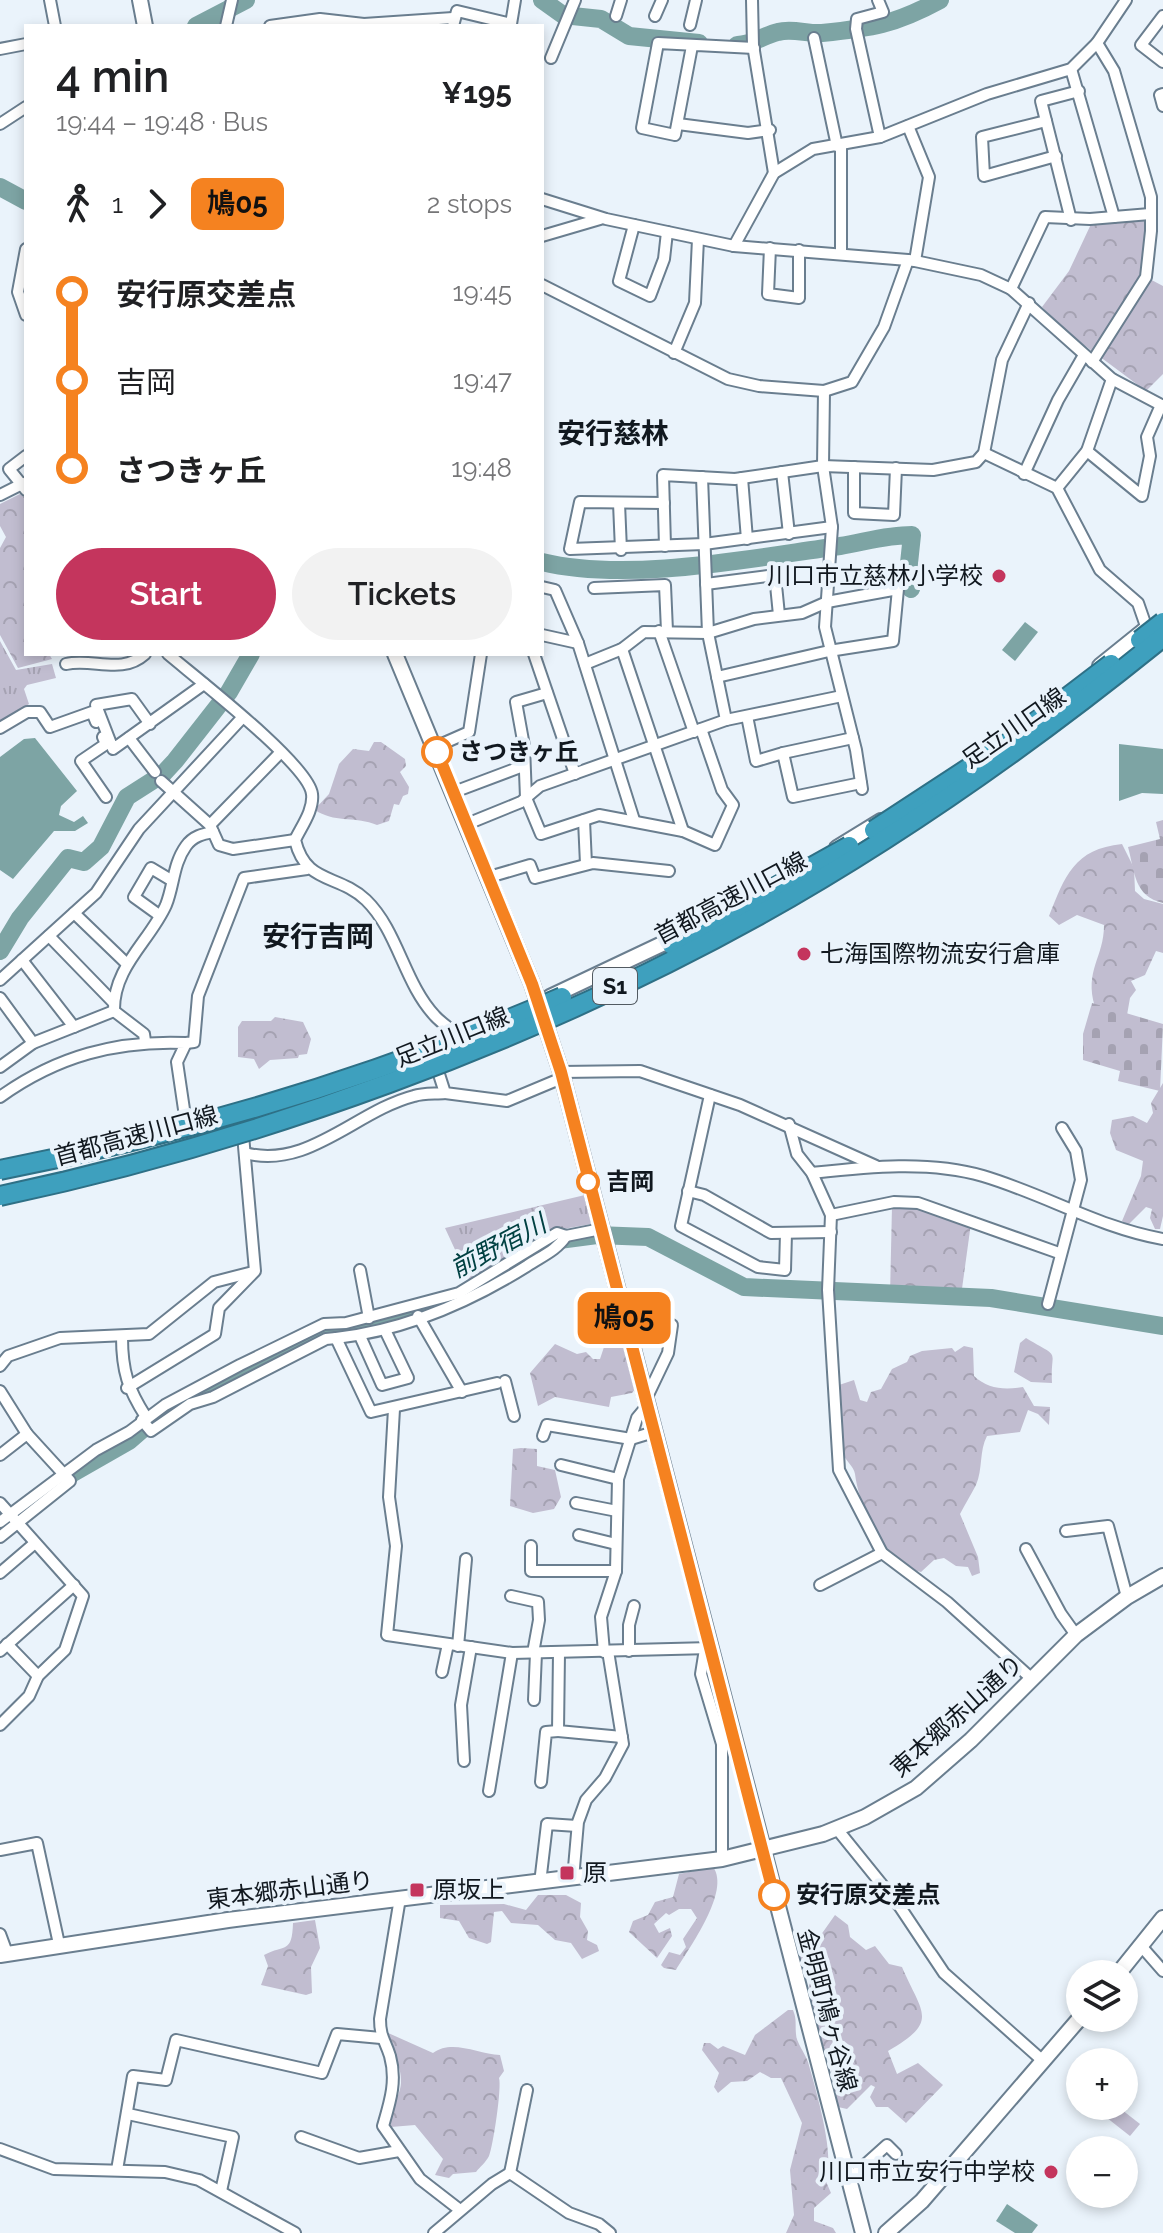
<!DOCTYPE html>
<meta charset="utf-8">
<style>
body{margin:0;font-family:Raleway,"Noto Sans JP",sans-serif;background:#f2f2f2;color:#202124;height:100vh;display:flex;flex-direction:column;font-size:30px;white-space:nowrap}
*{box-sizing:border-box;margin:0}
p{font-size:26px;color:#757577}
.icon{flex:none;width:44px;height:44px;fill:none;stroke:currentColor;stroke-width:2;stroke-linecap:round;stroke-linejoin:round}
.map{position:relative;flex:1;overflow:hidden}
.side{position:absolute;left:24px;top:24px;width:520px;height:632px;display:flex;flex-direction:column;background:#fff;border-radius:0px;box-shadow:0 4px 12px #0003}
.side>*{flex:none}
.badge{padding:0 16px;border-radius:12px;font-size:28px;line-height:52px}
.tools{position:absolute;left:1066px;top:1960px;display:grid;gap:16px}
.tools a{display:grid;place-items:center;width:72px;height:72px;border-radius:50%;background:#fff;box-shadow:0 4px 12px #0003;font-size:40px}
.map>.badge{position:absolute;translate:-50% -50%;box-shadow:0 0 0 4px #fff}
.legs{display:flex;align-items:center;gap:12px;height:88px;padding:0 32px;font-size:26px}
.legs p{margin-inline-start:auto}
.summary{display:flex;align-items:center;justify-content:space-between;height:136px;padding:0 32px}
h1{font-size:44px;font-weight:600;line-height:60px}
.primary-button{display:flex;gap:16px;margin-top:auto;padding:16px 32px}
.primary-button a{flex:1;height:92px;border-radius:48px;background:#c4355d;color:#fff;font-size:32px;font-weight:600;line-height:92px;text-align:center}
.primary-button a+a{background:#f2f2f2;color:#202124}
ul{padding:0 32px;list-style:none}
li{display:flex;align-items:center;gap:28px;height:88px;font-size:30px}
li i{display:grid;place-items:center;width:12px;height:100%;margin:0 10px;background:currentColor}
li i::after{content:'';width:20px;height:20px;margin:-10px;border:6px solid;border-radius:50%;background:#fff}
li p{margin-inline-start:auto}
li:first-child i{background:linear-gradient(#0000 50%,currentColor 0)}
li:last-child i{background:linear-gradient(currentColor 50%,#0000 0)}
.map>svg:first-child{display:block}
.grass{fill:url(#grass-tufts)}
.forest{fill:url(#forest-crowns)}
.cemetery{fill:url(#cemetery-stones)}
.pitch{fill:#c1bdd0}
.water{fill:#7da4a4}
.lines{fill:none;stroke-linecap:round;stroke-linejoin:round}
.river{stroke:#7da4a4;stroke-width:18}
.street-casing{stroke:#6a7e8f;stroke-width:14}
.secondary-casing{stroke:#6a7e8f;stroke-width:18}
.street{stroke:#fff;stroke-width:10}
.secondary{stroke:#fff;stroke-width:14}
.highway-bridge-casing{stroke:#2e7086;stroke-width:22;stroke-linecap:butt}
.highway-bridge{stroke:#3ea0be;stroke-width:18}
.line-1-casing{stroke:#fff;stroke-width:18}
.line-1{stroke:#f58220;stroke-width:12}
.poi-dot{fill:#c4355d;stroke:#eaf3fb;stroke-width:3}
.stop-1-dot{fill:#fff;stroke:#f58220;stroke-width:4}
.labels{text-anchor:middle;stroke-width:8;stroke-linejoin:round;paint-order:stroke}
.shield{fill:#eaf3fb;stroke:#525a61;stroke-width:2}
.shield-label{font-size:22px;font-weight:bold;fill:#11181f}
.poi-label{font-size:24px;fill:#11181f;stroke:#eaf3fb;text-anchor:start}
.street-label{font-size:24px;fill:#11181f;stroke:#eaf3fb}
.stop-label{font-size:24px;font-weight:bold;fill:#11181f;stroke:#eaf3fb;text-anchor:start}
.water-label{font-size:26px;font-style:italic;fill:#014142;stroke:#eaf3fb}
.quarter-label{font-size:28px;font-weight:bold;fill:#11181f;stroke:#eaf3fb}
</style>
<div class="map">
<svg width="1163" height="2233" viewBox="0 0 1163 2233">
<defs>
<pattern id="grass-tufts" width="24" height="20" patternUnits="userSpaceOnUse" patternTransform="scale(2)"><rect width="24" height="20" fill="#c1bdd0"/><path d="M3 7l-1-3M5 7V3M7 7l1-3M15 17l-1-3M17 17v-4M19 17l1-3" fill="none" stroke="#a5a2b2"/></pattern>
<pattern id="forest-crowns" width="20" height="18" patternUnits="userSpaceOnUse" patternTransform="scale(2)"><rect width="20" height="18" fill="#c1bdd0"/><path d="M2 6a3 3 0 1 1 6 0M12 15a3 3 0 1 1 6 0" fill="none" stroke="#a5a2b2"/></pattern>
<pattern id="cemetery-stones" width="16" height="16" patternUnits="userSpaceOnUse" patternTransform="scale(2)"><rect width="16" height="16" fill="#c1bdd0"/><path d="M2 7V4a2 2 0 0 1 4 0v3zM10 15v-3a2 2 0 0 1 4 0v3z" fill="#a5a2b2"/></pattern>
</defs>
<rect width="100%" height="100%" fill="#eaf3fb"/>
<g class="grass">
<path d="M0,641L16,670L52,664L56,678L27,685L24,689L29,704L0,722Z"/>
<path d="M585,1195L591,1224L552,1231L470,1282L445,1228Z"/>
</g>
<g class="forest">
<path d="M1147,217L1142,275L1163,286V374L1146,391L1072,336L1042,307L1069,271L1092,222Z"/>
<path d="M20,494L26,498V654H49L52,659L18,668L0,635V548L6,537L0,526V504Z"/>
<path d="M374,742H381L405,759L406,766L400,772L409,787L408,794L403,796L399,805L394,804L389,821L377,825C355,816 339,823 318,812L315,809L329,794L339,764L353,749L369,751Z"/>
<path d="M1122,844L1134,868L1135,891L1144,899L1163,904V953L1156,951L1145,975L1131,981L1136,990L1130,998L1127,1015L1095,1007C1084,970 1104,958 1104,925L1077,915L1059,925L1049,916C1065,876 1074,849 1122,844Z"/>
<path d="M275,1017L303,1022L311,1039L307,1054L299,1055L298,1058L270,1060L259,1069L254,1059L238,1057V1027L242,1021H271Z"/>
<path d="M1163,1083V1216L1160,1229H1155L1150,1218L1152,1209L1146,1207L1128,1225L1122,1221L1141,1176L1143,1161L1116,1150L1110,1133L1112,1120L1133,1116L1147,1123L1153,1113L1151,1103Z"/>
<path d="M892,1206H915L971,1223L961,1296H890Z"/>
<path d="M1026,1338C1063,1360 1050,1347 1052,1383L1031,1382L1014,1372L1020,1343Z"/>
<path d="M555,1344L577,1354L586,1352L593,1359H600L604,1347L624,1344L636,1388L632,1393L611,1397L609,1407L555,1397L538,1406L530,1373Z"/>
<path d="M964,1346L973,1348L974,1376C988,1389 1004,1390 1023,1387L1034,1406L1050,1407L1049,1425L1038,1414L1028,1410L1020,1432L987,1436C979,1451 983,1469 976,1485C971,1495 965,1504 960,1514L978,1557L980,1573L972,1576L968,1567L956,1566L944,1558L934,1560L921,1572C885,1564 859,1507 855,1474C854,1466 845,1461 843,1453C839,1439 842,1404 839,1385L854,1380L860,1400L867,1402L871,1392L881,1389L892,1369L907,1362L910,1356L922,1351L952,1348L955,1352Z"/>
<path d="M521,1448L537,1449V1466L555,1470L561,1497L554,1509L533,1513L510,1506L513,1449Z"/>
<path d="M713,1867C731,1891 689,1948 676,1970L664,1968L661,1965L669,1952L680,1955L686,1947L683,1939L697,1918L691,1909H679L669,1915L666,1913L654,1924L659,1933L670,1928L672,1936L657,1958L629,1932L633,1921L648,1915L655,1902L673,1897L679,1874Z"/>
<path d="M538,1895H566L581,1903L580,1917L588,1931L587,1940L597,1945L599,1951L582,1959L571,1943L555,1940L538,1925L511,1923L502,1911L494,1912L491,1942L487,1944L469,1938L459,1921L440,1918V1905L504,1904L526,1910Z"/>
<path d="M835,1915L848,1925L850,1937L866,1950L875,1946L889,1964L902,1967C922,2014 940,2021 888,2051L897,2074L918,2063L943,2085L906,2123L888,2107H876L870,2097L875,2087L871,2085L847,2109L838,2107C834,2095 827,2078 833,2067C819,2049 806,1999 810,1977L804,1974L799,1956L818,1939Z"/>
<path d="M315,1920L320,1948L311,1967L312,1993L306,1995L261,1985L268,1966L264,1955C285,1944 292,1954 293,1923Z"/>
<path d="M788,2010H793C797,2020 795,2024 796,2034C796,2042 805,2053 808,2062C814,2083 838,2163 824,2177L831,2193L814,2208V2221L833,2228L836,2233H786L794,2215L790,2170L802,2123L781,2078H771L760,2072L747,2081L731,2082L718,2093L714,2087L719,2073L702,2050L704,2043H710L718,2049L723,2046L745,2055L755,2035Z"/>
<path d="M386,2032L433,2053C452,2039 478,2054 500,2055L504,2071L499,2078C502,2087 493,2147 489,2156C486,2162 480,2167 476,2172L453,2174L449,2178L435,2175L443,2159L415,2125L391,2127C386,2111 400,2099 401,2083C402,2064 390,2049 386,2032Z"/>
</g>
<g class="cemetery">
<path d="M1163,820V903C1134,896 1135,873 1128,847L1160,839L1156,822Z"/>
<path d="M1092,1003L1163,1024L1160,1091L1118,1081L1120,1071L1083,1060V1034Z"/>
</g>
<path class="pitch" d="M1108,2106H1117L1140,2124L1130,2136L1102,2114Z"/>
<g class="water">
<path d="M1025,622L1038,632L1015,661L1002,650Z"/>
<path d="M35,738L77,791L61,806L59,815L74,822L83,816L88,823L75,831H54L13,879L0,870V757L24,739Z"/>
<path d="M1119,744L1163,749V794L1142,793L1119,801Z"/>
<path d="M1007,2204L1038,2225L1032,2233H1015L996,2221Z"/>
</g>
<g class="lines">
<g class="river">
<path d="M542,0L563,15L601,19L629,36L699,43"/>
<path d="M196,26L246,0"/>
<path d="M737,45C752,45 764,35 778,32C792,28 807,34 822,33C871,28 894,25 940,0"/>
<path d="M0,187L26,201"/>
<path d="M542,562C628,583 752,558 840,546C865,542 886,535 912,535L907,582L911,589"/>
<path d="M0,951L20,918L68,858L84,862L101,847L127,797L163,774L175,761L229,692L251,654"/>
<path d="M0,1530L73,1473L129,1441L167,1408L254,1363L326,1331L378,1324L468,1295L559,1240L597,1235L648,1237L744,1287L991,1298L1163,1326"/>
</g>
<defs>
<g id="street">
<path d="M50,0L55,26"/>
<path d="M752,0L753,45L774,173"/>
<path d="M878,0L883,12L857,19L856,29L880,137"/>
<path d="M616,16L621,0"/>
<path d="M655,16L662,0"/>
<path d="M1163,16L1141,45L1163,62"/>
<path d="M690,25L696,0"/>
<path d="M226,26L232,0"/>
<path d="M270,26L320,19L364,24L453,18"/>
<path d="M453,26L457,11L511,24L515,0"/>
<path d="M814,38L837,146"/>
<path d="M692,46L675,135L642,128L658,43L754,48"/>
<path d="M0,49L26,44"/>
<path d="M551,58L575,0"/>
<path d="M1071,69L1114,217"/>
<path d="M1163,94L1160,95L1163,106"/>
<path d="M1046,121L982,137L984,176L1056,156"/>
<path d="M0,124L26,107"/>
<path d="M678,124L748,133L770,130"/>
<path d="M542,199L606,219L734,246L908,260"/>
<path d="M1071,220L1041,101L1079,91"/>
<path d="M634,225L619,281L650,296L664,259L667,232"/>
<path d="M542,236L600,219"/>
<path d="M734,246L774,173L813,149L880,137L987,94L1071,69L1097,43L1126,0"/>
<path d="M770,248L768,294L799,298V250"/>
<path d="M26,249L18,292L26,315"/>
<path d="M841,252V145"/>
<path d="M915,261L981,275L1011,289L1112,379L1163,406"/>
<path d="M542,285L728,379L759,386L824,391"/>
<path d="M1011,289L1045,217L1090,219L1150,214"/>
<path d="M674,353L695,303L698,239"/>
<path d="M1092,362L1146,277L1151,231V197L1114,71L1097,43"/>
<path d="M1087,451L1142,496L1150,456L1147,437L1161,405"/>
<path d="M984,453L1057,488L1100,570L1138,603L1147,629"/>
<path d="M26,456L9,469L26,490"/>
<path d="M854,467V513L894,515L896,468"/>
<path d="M782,472L789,534"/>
<path d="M1024,474L1058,400L1084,355"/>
<path d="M702,477L708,633L726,720"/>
<path d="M742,478L747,539"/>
<path d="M1057,488L1087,451L1112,379"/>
<path d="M0,495L24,483"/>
<path d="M619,503L621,550"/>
<path d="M664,503L580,502L570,549L704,544L832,527"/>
<path d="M665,546L663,475L735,479L823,466L933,470L976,462L984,453L1002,360L1029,303"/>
<path d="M706,584L775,575L779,615"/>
<path d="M542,587L555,590L578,643L634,820"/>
<path d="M594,588L665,585L667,631"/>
<path d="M659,631L694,732"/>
<path d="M542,635L578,643"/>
<path d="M622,649L683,831"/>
<path d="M168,654C195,677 309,765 312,794C314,810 301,827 295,840C306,885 337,873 366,900C398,931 404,983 435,1016C443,1025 455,1031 463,1040"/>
<path d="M534,654L575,774"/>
<path d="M66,664C93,658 122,675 145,654"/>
<path d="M585,664L622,649L644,632L708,633L754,619L802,613L827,602L898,589L893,641L829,651L717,677"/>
<path d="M547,693L516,702L524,746L526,798L541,834L599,815L683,831L715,845L733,805L722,790L701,729"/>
<path d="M747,716L756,761L783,753L793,797L861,783"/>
<path d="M150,724L132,699L96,705L113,749L204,684"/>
<path d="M0,728L27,712H40L50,727L92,712L96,722"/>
<path d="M103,737L106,744L81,761L106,797"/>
<path d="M129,738L155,772"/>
<path d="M435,747L469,732L481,654"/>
<path d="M783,753L853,738"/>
<path d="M161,781L210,825L219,845L233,849L295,840"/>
<path d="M862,789L856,750L825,627L832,527L823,466L824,391L852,382L884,327L908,260L915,261L929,177L908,126"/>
<path d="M454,792L523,766"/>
<path d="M584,820L586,864"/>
<path d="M467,824L521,802L540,786L726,720L842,696"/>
<path d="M210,825L280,753"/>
<path d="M489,877L530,865L535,878L593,863L669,871"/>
<path d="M74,913L127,964"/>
<path d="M159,915L134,897L151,868L171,880"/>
<path d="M49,936L114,1003"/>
<path d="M22,960L74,1027"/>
<path d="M0,980L96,893L139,829L242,718"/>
<path d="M0,998L33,1043"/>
<path d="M114,1011L144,1034L145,1041"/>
<path d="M186,1043L194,1042L198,996L244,878L307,869"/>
<path d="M0,1067L33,1043L114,1011C113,967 150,941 166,905C174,885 173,864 186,846C193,836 203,834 213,832"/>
<path d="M437,1068L445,1093L507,1101L562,1078"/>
<path d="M561,1072L640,1071L740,1105L876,1166"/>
<path d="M710,1095L681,1226L758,1267L785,1270L786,1233"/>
<path d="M0,1097C57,1056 117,1040 186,1043L177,1062L186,1123"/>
<path d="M789,1124L797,1154L812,1173L831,1215L828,1290L839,1470L882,1553L947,1602L1032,1679"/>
<path d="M245,1153C308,1170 356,1111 414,1096C423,1093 435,1094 445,1093"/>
<path d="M812,1173C867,1167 929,1160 983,1176C1044,1194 1100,1228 1163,1239"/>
<path d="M688,1191L704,1195L771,1233L831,1232"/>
<path d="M831,1215L894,1202L918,1203L1059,1253"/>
<path d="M360,1270L369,1318"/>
<path d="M1048,1304L1081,1180L1076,1151L1062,1128"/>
<path d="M418,1316L462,1392"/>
<path d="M360,1336L382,1385L408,1378L385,1330"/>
<path d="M122,1337C122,1371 128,1389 146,1417"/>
<path d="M0,1366L8,1356L60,1338L149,1334L214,1282L253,1272"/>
<path d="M505,1381L514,1416"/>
<path d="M497,1383L371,1412L336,1338C406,1330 468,1303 527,1266C542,1256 557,1250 566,1236"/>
<path d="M127,1388L215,1334L219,1308L255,1271L243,1135"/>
<path d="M0,1391L27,1434"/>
<path d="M646,1399L668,1353L672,1325"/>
<path d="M394,1409L389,1497L396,1546L387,1635L512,1653L711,1648"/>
<path d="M142,1420L151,1431L190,1404L213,1397L326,1339L336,1338"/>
<path d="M543,1436L547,1425L631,1439L654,1432"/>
<path d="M0,1455L27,1434L70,1481L0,1537"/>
<path d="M561,1465L618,1479"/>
<path d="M0,1503L83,1596L65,1650L38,1676L29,1696L0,1725"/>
<path d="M576,1503L617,1511"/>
<path d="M0,1522L96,1450L129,1432L165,1405L240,1365L324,1324L346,1323L459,1293L557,1233L566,1236L601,1229"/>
<path d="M1066,1531L1108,1526L1127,1597"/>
<path d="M579,1535L616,1544"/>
<path d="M531,1546V1571H616"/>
<path d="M1026,1549L1061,1614L1076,1635"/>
<path d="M0,1573L35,1543"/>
<path d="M820,1585L882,1553"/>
<path d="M511,1596L538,1602L539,1620L533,1653"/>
<path d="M7,1644L38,1676"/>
<path d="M458,1646L466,1559"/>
<path d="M705,1649L701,1674L722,1744L725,1743"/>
<path d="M0,1651L74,1585"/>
<path d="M629,1651V1625L634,1606"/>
<path d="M604,1652L601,1617L616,1571L618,1479L637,1418L647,1406"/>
<path d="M559,1653L558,1731L622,1737"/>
<path d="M442,1672L448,1644"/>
<path d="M534,1700L536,1653"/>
<path d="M722,1744V1859"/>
<path d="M464,1761L461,1705L471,1647"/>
<path d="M541,1782L546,1732L558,1731"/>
<path d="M489,1791L512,1653"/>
<path d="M837,1829L900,1907L944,1973L1043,2061"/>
<path d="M0,1850L37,1843L59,1944"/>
<path d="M573,1879L578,1822L586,1800L605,1778L623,1744L608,1651"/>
<path d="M540,1883L547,1824L577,1826"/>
<path d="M400,1898L380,2019C380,2037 385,2040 390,2056C397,2081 390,2102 383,2126L420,2179L460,2210"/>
<path d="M0,1934L7,1953"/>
<path d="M1142,1947L1163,1971"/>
<path d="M128,2114L233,2137L221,2191"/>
<path d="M301,2137L359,2158L399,2151"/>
<path d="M0,2149L54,2169L165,2172L199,2180L295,2233"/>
<path d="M117,2170L133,2076L166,2080L176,2040L322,2073L337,2034L381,2038"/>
<path d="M510,2173L527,2090"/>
<path d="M848,2180L887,2145L896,2154"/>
<path d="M434,2233L492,2184L510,2173L569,2213L599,2224L610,2233"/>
</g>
<g id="secondary">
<path d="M140,0L145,26"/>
<path d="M395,654L532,984L561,1072L863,2233"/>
<path d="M1100,666L1146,629"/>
<path d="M837,848L881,821"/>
<path d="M550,997L679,936"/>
<path d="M0,1955L228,1920L722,1859L823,1834L865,1817L916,1788L971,1740L1076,1635L1127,1597L1163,1576"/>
<path d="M1118,1974L1163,1918"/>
<path d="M886,2233L922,2201L1080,2018"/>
</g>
</defs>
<use href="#street" class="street-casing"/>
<use href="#secondary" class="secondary-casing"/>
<use href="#street" class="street"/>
<use href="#secondary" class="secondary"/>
<defs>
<g id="highway-bridge">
<path d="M1140,640L1163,622"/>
<path d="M874,830L1010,741L1111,664"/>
<path d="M672,945L849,846"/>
<path d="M0,1170C194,1132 381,1075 562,997"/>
<path d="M0,1196C256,1142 530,1042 759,915C902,835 1036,740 1163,637"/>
</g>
</defs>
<use href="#highway-bridge" class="highway-bridge-casing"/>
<use href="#highway-bridge" class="highway-bridge"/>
</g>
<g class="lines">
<defs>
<path id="line-1" d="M437,752L532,984L561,1072L774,1895"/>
</defs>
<use href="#line-1" class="line-1-casing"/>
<use href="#line-1" class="line-1"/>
</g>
<g class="poi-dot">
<circle cx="999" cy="576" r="8"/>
<circle cx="804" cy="954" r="8"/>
<rect x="559" y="1865" width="16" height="16" rx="4"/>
<rect x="409" y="1882" width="16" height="16" rx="4"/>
<circle cx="1051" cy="2172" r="8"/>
</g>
<g class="stop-1-dot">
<circle cx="437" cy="752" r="14"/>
<circle cx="588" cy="1182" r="10"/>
<circle cx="774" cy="1895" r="14"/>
</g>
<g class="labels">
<rect class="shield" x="593" y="968" width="44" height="36" rx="6"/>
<g class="shield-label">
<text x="615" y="994">S1</text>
</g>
<g class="poi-label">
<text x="983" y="584" text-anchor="end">川口市立慈林小学校</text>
<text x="820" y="962">七海国際物流安行倉庫</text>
<text x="583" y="1881">原</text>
<text x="433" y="1898">原坂上</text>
<text x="1035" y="2180" text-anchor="end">川口市立安行中学校</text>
</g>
<g class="street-label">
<text transform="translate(1014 728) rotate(-35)" y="8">足立川口線</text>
<text transform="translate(731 898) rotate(-28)" y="8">首都高速川口線</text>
<text transform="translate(452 1037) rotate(-22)" y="8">足立川口線</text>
<text transform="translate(136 1136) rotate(-15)" y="8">首都高速川口線</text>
<text transform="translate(957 1716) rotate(-42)" y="8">東本郷赤山通り</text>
<text transform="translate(290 1890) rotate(-7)" y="8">東本郷赤山通り</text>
<text transform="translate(827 2010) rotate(75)" y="8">金明町鳩ヶ谷線</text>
</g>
<g class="stop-label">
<text x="459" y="760">さつきヶ丘</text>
<text x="606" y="1190">吉岡</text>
<text x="796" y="1903">安行原交差点</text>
</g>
<g class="water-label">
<text transform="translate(498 1246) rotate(-28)" y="9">前野宿川</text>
</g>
<g class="quarter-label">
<text x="613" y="443">安行慈林</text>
<text x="318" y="946">安行吉岡</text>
</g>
</g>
</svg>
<div class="tools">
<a><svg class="icon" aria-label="layers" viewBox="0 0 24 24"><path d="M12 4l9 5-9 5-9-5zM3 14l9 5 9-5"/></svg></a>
<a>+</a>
<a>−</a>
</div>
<b class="badge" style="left:624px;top:1318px;background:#f58220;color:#111">鳩05</b>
<section class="side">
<div class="summary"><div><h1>4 min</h1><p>19:44 – 19:48 · Bus</p></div><b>¥195</b></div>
<div class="legs"><svg class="icon" aria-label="walk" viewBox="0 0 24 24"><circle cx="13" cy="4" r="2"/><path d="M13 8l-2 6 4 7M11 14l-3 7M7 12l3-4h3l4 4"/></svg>1<svg class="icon" aria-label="forward" viewBox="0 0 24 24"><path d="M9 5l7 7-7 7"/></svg><b class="badge" style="background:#f58220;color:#111">鳩05</b><p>2 stops</p></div>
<ul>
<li><i style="color:#f58220"></i><b>安行原交差点</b><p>19:45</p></li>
<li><i style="color:#f58220"></i><span>吉岡</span><p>19:47</p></li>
<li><i style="color:#f58220"></i><b>さつきヶ丘</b><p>19:48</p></li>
</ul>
<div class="primary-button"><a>Start</a><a>Tickets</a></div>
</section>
</div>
